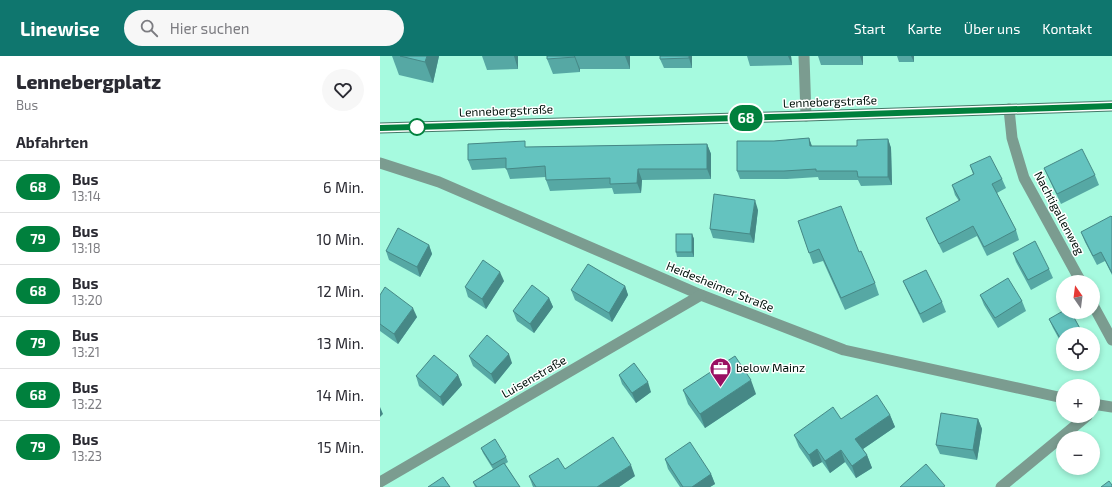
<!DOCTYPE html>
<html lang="de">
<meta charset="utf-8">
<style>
body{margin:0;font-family:"Exo 2",sans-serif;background:#f7f7f7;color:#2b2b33;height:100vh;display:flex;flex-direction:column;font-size:15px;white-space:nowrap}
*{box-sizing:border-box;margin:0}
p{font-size:13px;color:#7c7c81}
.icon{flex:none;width:22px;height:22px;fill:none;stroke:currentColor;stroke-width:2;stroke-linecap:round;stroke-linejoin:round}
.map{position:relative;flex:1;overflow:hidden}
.sheet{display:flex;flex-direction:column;background:#fff;width:380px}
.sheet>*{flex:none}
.badge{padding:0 8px;border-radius:13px;font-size:14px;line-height:26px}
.needle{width:26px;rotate:346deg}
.buttons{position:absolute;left:676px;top:219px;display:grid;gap:8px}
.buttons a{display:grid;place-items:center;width:44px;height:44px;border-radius:50%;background:#fff;box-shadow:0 2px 6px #0003;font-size:20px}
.map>.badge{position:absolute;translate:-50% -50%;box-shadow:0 0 0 2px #fff}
h2{padding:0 16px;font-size:15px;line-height:36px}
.round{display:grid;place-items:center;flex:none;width:42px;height:42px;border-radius:21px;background:#f7f7f7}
.head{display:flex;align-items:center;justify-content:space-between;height:68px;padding:0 16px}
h1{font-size:19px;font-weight:800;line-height:30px}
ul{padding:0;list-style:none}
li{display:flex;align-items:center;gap:12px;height:52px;padding:0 16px;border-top:1px solid #e1e1e2}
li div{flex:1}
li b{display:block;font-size:15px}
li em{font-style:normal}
li .badge{min-width:44px;font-weight:700;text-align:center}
header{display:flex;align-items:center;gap:24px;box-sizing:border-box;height:56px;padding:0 20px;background:#0f766e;color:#fff}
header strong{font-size:19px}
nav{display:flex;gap:22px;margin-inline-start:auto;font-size:14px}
.search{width:280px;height:36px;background:#f7f7f7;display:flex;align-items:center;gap:10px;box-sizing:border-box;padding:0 14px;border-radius:22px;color:#7c7c81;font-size:15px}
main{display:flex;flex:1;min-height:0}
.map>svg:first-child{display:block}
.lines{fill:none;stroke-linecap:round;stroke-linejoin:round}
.minor{stroke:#7b9c90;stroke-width:11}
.secondary{stroke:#457868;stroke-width:11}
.wall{fill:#56a8a4}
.shaded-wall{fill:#468886}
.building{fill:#64c3bf;stroke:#468886}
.line-casing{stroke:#fff;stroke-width:9}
.line{stroke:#00803d;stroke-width:6}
.stop-dot{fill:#fff;stroke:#00803d;stroke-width:2}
.labels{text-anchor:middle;stroke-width:3;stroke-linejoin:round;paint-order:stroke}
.street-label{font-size:12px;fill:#00120b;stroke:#fff}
.poi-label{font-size:12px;fill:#00120b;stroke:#fff;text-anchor:start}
</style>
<header>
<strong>Linewise</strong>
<div class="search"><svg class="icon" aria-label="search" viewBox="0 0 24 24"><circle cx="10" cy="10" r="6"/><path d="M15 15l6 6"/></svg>Hier suchen</div>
<nav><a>Start</a><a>Karte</a><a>Über uns</a><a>Kontakt</a></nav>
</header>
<main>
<section class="sheet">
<div class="head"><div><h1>Lennebergplatz</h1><p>Bus</p></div><a class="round"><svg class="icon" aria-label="heart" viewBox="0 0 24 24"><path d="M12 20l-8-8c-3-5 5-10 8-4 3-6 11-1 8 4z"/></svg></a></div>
<h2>Abfahrten</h2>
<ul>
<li><span class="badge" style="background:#00803d;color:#fff">68</span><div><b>Bus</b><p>13:14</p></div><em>6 Min.</em></li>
<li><span class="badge" style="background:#00803d;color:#fff">79</span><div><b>Bus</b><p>13:18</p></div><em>10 Min.</em></li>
<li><span class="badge" style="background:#00803d;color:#fff">68</span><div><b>Bus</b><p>13:20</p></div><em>12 Min.</em></li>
<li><span class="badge" style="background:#00803d;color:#fff">79</span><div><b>Bus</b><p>13:21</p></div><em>13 Min.</em></li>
<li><span class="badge" style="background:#00803d;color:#fff">68</span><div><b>Bus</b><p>13:22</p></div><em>14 Min.</em></li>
<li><span class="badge" style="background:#00803d;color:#fff">79</span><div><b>Bus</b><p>13:23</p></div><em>15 Min.</em></li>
</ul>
</section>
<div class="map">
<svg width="732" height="431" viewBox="0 0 732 431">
<rect width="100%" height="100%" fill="#a6fadf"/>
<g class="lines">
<g class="minor">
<path d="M424,0L426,60"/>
<path d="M629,53L632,82L644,122L701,226"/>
<path d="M0,107L59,126L321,239L464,294L683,342"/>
<path d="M713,249L732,284"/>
<path d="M713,348L732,351"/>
<path d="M0,426L321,239"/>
<path d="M621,431L707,360"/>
</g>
<path class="secondary" d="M0,72L426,60L732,50"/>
</g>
<g class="wall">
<path d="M12,0H59L53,27L19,19Z"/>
<path d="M102,0H138V13L107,14Z"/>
<path d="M167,0H250V13H200V16L173,18L167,3Z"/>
<path d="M312,0V12H284L280,3Z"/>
<path d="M367,0H411L412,9L370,10Z"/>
<path d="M438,0H483V9H441Z"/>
<path d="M517,0H542H534V6H519Z"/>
<path d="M429,82L432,90H477L508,83L511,92L512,129L481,130L478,124H439L438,121L407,123H360L357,115L394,85Z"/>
<path d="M327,88L331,98V123L262,124L261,137L234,138L232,132L170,135L166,124V121L130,123L126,112L92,114L88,104L147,91Z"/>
<path d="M590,109L622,123L626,132L617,137L636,174L639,184L607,200L597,180L563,197L550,171L546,162L579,145L575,139L572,129L593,118Z"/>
<path d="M664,112L715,119L719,129L681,148L668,121Z"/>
<path d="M378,154L374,187L333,182L330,173Z"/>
<path d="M732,161V219L725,205L717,209L705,186L701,176Z"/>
<path d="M418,165L479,196L495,227L499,239L465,254L443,205L433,208Z"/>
<path d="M312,178L314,183V201H297L296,196Z"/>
<path d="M49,189L52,198L40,221L9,204L6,195Z"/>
<path d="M633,197L669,213L673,222L651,234L636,206Z"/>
<path d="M124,225L106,253L88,241L85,231Z"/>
<path d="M523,225L562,246L566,256L543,267L527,234Z"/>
<path d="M245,230L248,239L232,266L195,244L191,234Z"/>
<path d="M0,239L37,261L18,288L0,275Z"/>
<path d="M600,239L642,245L646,255L618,272L604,249Z"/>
<path d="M169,242L173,251L154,277L137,265L133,255Z"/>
<path d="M669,263L683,278V290L673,272Z"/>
<path d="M89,300L132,307L115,328L93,310Z"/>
<path d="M78,319L82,329L63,350L39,330L36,320Z"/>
<path d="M239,319L271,336L256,347L242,328Z"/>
<path d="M303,334L376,338L325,372L308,348Z"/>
<path d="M510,359L515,371L483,393L487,399L492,412L476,422L465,406L450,417L442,406L433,411L419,391L414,379L461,363Z"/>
<path d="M598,363L602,373L597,404L560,398L556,389Z"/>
<path d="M101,392L126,401L128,406L125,408L140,431H95L93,426L113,413L103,397Z"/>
<path d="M285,403L331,418L335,428L330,431H300L288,413Z"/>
<path d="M185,413L255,420L239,431H153L149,420Z"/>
</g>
<g class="shaded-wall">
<path d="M47,0H59L53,27L45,6Z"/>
<path d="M134,0H138V13Z"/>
<path d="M194,0H195L200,13V16Z"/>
<path d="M245,0H250V13Z"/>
<path d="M309,0H312V12L309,2Z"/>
<path d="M408,0H411L412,9Z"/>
<path d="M480,0H483V9Z"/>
<path d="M531,0H534V6Z"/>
<path d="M429,82L432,91L430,90Z"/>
<path d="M508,83L511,92L512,129L508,121Z"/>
<path d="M327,88L331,98V123L327,113Z"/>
<path d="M258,113L262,124L261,137L257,127Z"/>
<path d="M375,144L378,154L374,187L370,178Z"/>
<path d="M312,178L314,183V201L312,196Z"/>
<path d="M49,189L52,198L40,221L37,211Z"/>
<path d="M120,216L124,225L106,253L102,243Z"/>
<path d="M245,230L248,239L232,266L229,257Z"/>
<path d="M169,242L173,251L154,277L150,268Z"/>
<path d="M33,252L37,261L18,288L14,278Z"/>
<path d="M129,298L132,307L115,328L111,318Z"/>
<path d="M78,319L82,329L63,350L60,341Z"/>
<path d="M371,324L376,338L325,372L320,358Z"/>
<path d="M268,326L271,336L256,347L252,337Z"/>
<path d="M0,351L3,358L0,361Z"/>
<path d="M510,359L515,371L480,395L475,383Z"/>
<path d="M598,363L602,373L597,404L593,394Z"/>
<path d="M437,393L442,406L433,411L429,399Z"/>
<path d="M461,394L465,406L450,417L445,405Z"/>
<path d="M487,399L492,412L476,422L472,410Z"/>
<path d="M251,409L255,420L239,431H217Z"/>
<path d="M331,418L335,428L330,431H312Z"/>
</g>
<g class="building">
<path d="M20,0H47L45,6Z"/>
<path d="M167,0H194L195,1L167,3Z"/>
<path d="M280,0H309V2L280,3Z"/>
<path d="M429,82L430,90H477V84L508,83V121H478L477,115H436V113L404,115H357V85H394Z"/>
<path d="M145,85V91L327,88V113H258L257,127L230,128V122L166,124L165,110L126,113V102L88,104V88Z"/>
<path d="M702,93L715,119L677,138L664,112Z"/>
<path d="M610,100L622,123L612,128L636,174L604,191L593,170L559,188L546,162L580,144L572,129L594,118L590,109Z"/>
<path d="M334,138L375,144L370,178L330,173Z"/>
<path d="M461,150L479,196L481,195L495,227L461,242L439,193L429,197L418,165Z"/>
<path d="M731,160L732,161V217L721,196L713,200L701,176Z"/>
<path d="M18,172L49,189L37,211L6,195Z"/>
<rect x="296" y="178" width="16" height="18"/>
<path d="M655,185L669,213L648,224L633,197Z"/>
<path d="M103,204L120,216L102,243L85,231Z"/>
<path d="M208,208L245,230L229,257L191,234Z"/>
<path d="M546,214L562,246L540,258L523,225Z"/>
<path d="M628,222L642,245L615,262L600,239Z"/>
<path d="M152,229L169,242L150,268L133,255Z"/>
<path d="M5,231L33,252L14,278L0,268V239Z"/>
<path d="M683,255V256H691L703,278H683V287L669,263Z"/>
<path d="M107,279L129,298L111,318L89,300Z"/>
<path d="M54,299L78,319L60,341L36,320Z"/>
<path d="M355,300L371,324L320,358L303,334Z"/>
<path d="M254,307L268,326L252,337L239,319Z"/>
<path d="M497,339L510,359L475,383L487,399L472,410L461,394L445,405L437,393L429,399L414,379L453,351L461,363Z"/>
<path d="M561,357L598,363L593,394L556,389Z"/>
<path d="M233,381L251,409L217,431H156L149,420L178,402L185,413Z"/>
<path d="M115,383L126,401L112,409L101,392Z"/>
<path d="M310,386L331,418L312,431H303L285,403Z"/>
<path d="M124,407L140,431H97L93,426Z"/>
<path d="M546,408L565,430L563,431H520Z"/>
<path d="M63,421L70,431H48Z"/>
<path d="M729,425L732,429V431H721Z"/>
</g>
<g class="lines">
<defs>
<path id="line" d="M0,72L426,60L732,50"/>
</defs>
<use href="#line" class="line-casing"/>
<use href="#line" class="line"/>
</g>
<defs>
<symbol id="office-pin" viewBox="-11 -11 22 30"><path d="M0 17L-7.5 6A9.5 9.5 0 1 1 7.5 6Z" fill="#990e61" stroke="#fff"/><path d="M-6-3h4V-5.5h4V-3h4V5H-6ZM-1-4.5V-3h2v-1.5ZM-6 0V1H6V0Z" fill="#fff"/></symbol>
</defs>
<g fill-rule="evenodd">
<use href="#office-pin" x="328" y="300" width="25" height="34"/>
</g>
<circle class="stop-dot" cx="37" cy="71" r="8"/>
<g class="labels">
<g class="street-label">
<text transform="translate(450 46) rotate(-2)" y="4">Lennebergstraße</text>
<text transform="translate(126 55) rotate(-2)" y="4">Lennebergstraße</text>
<text transform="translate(679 157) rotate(62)" y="4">Nachtigallenweg</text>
<text transform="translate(340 231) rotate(22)" y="4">Heidesheimer Straße</text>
<text transform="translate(154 321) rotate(-30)" y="4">Luisenstraße</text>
</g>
<g class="poi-label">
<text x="356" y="316">below Mainz</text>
</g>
</g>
</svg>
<div class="buttons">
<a><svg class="needle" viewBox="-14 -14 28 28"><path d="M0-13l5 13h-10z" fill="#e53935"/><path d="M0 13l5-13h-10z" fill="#7c7c81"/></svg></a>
<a><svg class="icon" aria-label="locate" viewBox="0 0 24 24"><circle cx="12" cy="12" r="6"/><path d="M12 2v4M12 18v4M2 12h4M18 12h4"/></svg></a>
<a>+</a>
<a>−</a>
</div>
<b class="badge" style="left:366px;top:62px;background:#00803d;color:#fff">68</b>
</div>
</main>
